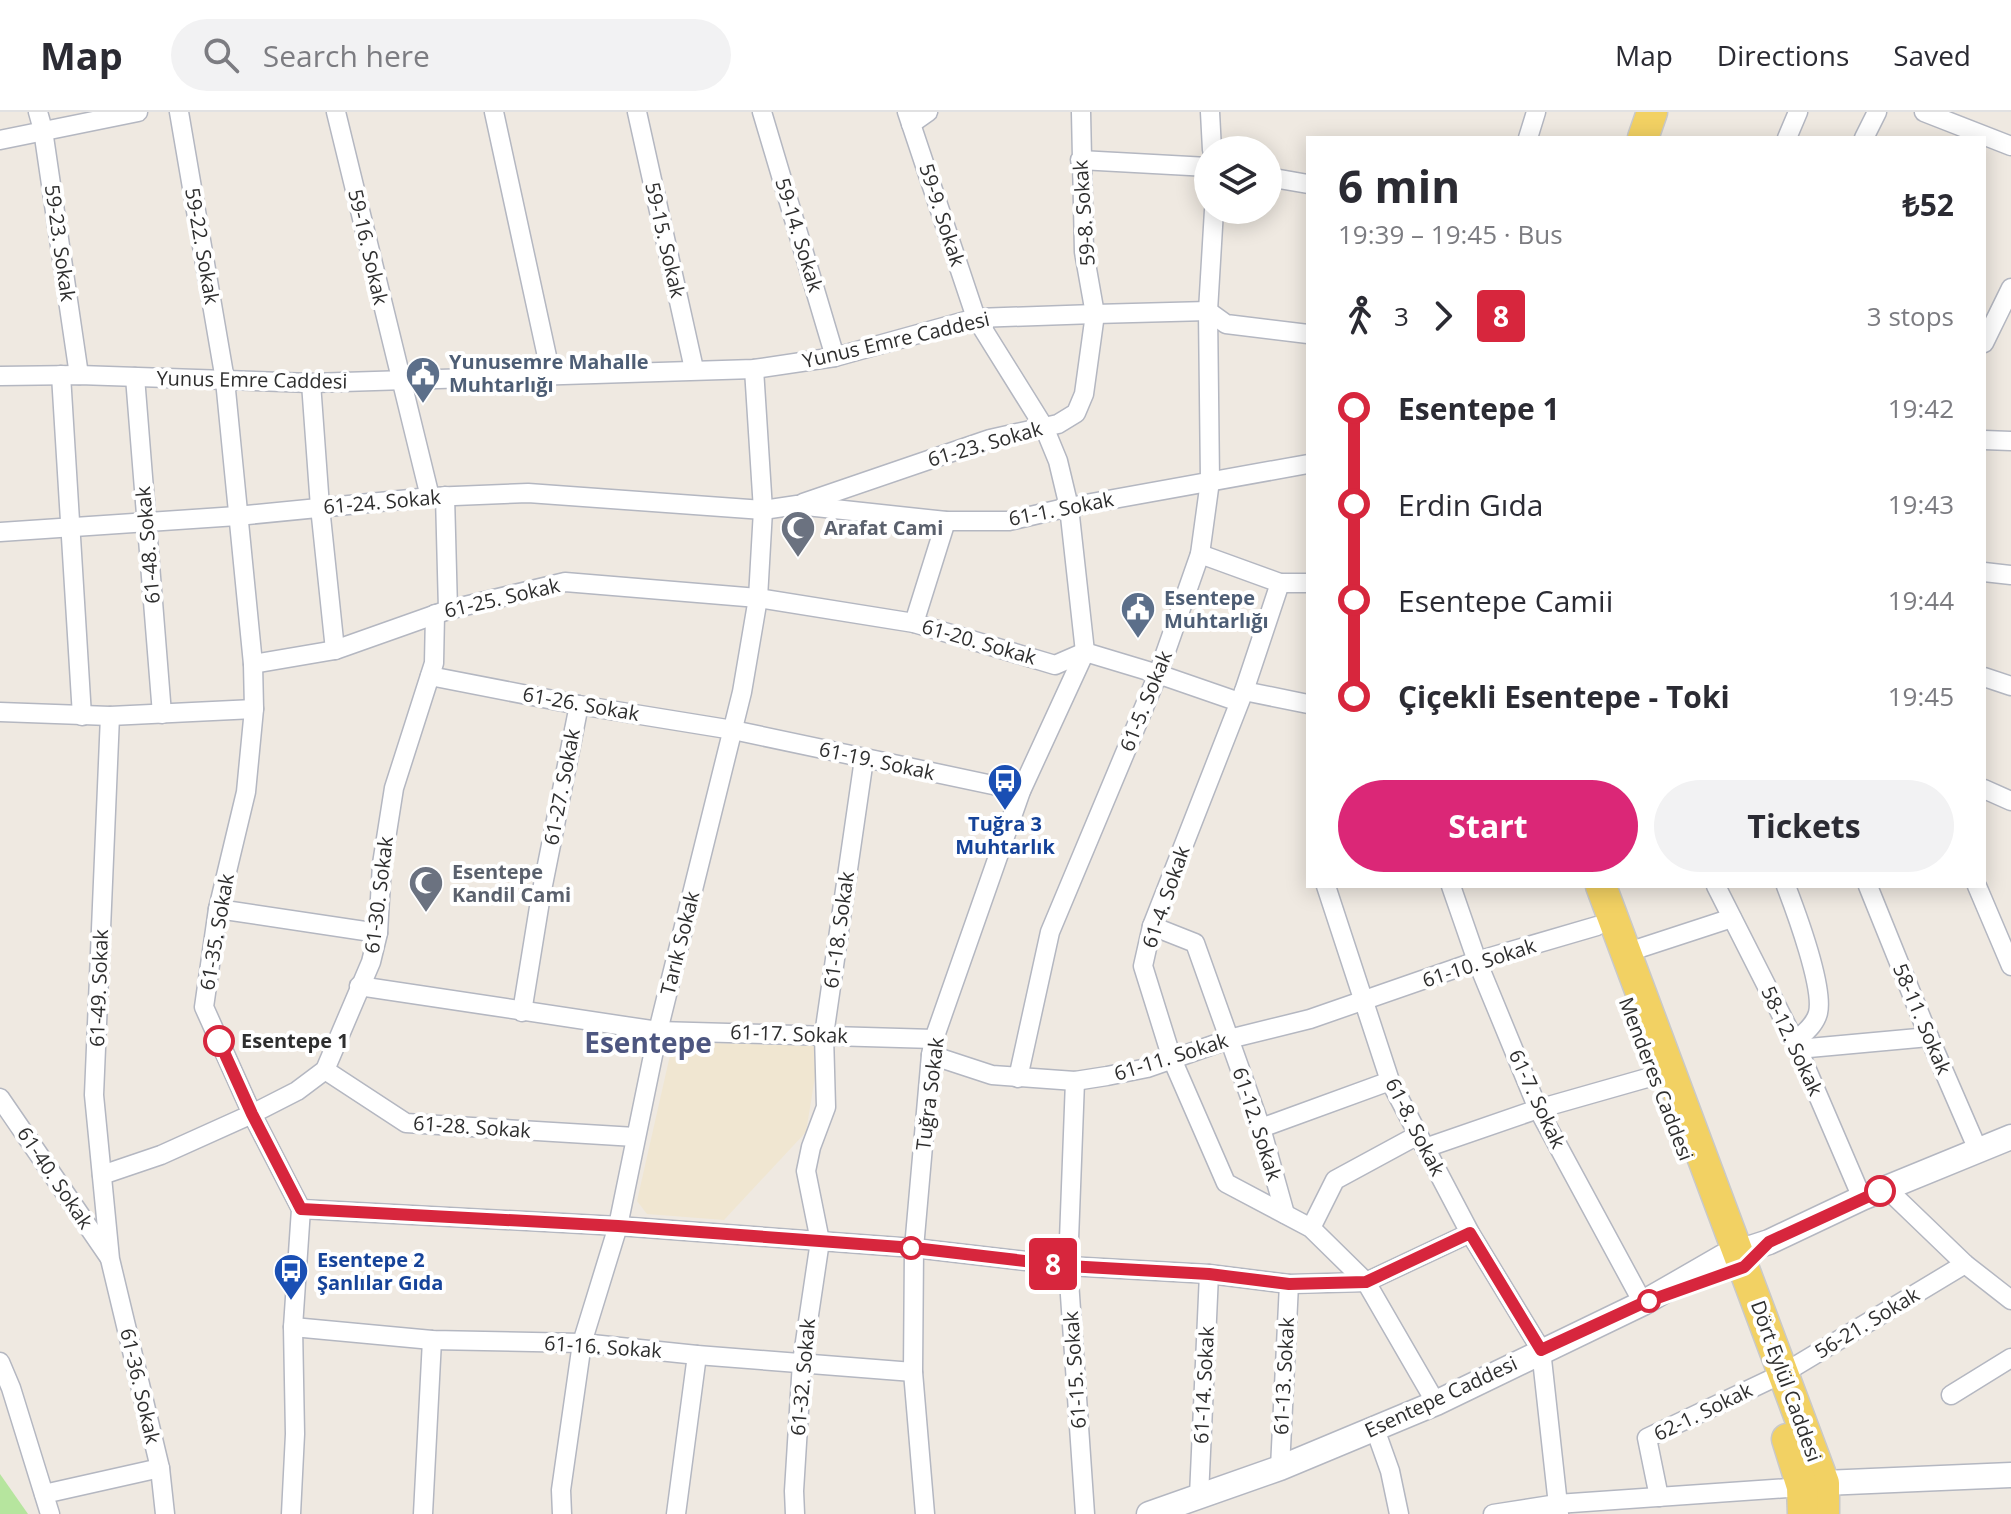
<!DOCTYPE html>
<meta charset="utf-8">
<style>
body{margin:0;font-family:"Open Sans",sans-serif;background:#f2f2f3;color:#2b2b33;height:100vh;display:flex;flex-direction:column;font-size:30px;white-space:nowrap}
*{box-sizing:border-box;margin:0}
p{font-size:26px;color:#7c7c81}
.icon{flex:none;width:44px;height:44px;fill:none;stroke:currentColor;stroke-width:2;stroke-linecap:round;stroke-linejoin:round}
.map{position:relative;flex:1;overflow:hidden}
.panel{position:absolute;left:1306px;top:24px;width:680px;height:752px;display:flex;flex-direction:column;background:#fff;border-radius:0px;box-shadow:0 4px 20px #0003}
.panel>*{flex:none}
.badge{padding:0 16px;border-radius:6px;font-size:28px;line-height:52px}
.controls{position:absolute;left:1194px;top:24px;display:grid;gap:16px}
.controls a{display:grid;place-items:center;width:88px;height:88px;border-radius:50%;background:#fff;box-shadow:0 4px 20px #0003;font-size:40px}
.map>.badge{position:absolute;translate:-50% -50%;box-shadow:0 0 0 4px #fff}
.legs{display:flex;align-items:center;gap:12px;height:88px;padding:0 32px;font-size:26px}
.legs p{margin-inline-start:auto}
.headline{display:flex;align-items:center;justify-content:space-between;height:136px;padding:0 32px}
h1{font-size:44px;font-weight:700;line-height:60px}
.button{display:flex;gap:16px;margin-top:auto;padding:16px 32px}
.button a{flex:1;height:92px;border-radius:48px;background:#db2777;color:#fff;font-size:32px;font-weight:700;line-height:92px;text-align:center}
.button a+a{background:#f2f2f3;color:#2b2b33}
ul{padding:0 32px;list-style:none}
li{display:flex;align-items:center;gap:28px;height:96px;font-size:30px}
li i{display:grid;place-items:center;width:12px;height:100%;margin:0 10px;background:currentColor}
li i::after{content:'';width:20px;height:20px;margin:-10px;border:6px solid;border-radius:50%;background:#fff}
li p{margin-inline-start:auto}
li:first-child i{background:linear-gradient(#0000 50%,currentColor 0)}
li:last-child i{background:linear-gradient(currentColor 50%,#0000 0)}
header{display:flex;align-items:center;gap:48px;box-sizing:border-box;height:112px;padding:0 40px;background:#fff;border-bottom:2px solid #e1e1e2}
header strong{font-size:38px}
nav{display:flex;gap:44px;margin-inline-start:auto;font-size:28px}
.search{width:560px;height:72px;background:#f2f2f3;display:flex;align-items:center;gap:20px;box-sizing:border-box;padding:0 28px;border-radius:44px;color:#7c7c81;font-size:30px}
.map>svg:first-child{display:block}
.education{fill:#f0e6d1}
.green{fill:#b6e59e}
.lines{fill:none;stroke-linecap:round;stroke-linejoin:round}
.minor-casing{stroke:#b4b7c1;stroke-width:21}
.tertiary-casing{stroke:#b4b7c1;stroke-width:27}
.primary-casing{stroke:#c9c9c9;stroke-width:33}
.minor{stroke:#fff;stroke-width:18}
.tertiary{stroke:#fff;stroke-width:24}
.primary{stroke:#f2d163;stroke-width:30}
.line-1-casing{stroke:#fff;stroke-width:18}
.line-1{stroke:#d7263d;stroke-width:12}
.stop-1-dot{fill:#fff;stroke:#d7263d;stroke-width:4}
.labels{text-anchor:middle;stroke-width:8;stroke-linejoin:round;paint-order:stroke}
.street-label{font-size:20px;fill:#2e2e2e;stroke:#fff}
.service-label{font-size:20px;font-weight:bold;fill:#4e5e75;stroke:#fff;text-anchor:start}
.worship-label{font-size:20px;font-weight:bold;fill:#5b616d;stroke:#fff;text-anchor:start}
.transit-label{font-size:20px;font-weight:bold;fill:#164399;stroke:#fff}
.stop-label{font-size:20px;font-weight:bold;fill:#2e2e2e;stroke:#fff;text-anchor:start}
.district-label{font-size:28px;font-weight:bold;fill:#4d5680;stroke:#fff}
</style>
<header>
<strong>Map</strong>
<div class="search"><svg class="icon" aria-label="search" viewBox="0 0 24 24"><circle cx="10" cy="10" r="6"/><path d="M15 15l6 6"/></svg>Search here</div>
<nav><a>Map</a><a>Directions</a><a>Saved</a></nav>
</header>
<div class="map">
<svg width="2011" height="1402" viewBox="0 0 2011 1402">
<rect width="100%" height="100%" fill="#efe9e1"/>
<path class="education" d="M673,930L820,934L806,1020L724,1108L647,1102L637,1089Z"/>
<path class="green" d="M0,1362L28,1402H0Z"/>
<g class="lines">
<defs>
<g id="minor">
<path d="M38,0L43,18L79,263"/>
<path d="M179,0L225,268L253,552L254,597L246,680L218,797L204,895L252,1002L301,1097L293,1215L295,1322L291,1402"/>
<path d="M336,0L430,385"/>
<path d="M494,0L551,263"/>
<path d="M637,0L694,257"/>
<path d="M762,0L835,245"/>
<path d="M907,0L976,206L1044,315L1058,349L1069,395L1085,540L1021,679L934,927L931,943L914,1136L913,1260L925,1402"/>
<path d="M1210,0L1212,38"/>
<path d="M1924,0L2011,34"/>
<path d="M911,12L928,0"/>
<path d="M1528,26L1536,0"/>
<path d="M1787,26L1798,0"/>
<path d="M1864,26L1877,0"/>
<path d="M0,28L138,0"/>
<path d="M1080,48L1208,55"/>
<path d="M1268,65L1308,72"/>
<path d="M1984,231L2011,176"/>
<path d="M61,263L82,604"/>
<path d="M0,264L79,263L311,271L754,257L835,245L976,206L1095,202L1208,199L1226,212L1308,222"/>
<path d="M135,265L162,602"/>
<path d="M311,271L320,395L335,538"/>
<path d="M1984,328L2011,329"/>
<path d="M445,384L448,498"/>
<path d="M803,391L990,327L1058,312L1076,301L1084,282L1095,202L1084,140L1081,0"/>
<path d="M0,420L237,404L430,385L528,381L763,398L797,393L946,409H1009L1069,395L1308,352"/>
<path d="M1200,442L1280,471H1308"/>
<path d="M1984,460L2011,463"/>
<path d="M1280,471L1244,579L1152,814L1143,854L1172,947L1226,1071L1311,1116L1366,1170L1436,1291"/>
<path d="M914,511L946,409"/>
<path d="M253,552L335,538L448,498L565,470L758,486L914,511L1055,553L1085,540L1158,562L1239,590"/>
<path d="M430,564L579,593L733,618L1021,679"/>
<path d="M1984,565L2011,574"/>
<path d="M1244,579L1308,592"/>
<path d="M0,600L110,604L254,597"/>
<path d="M110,604L94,983L110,1147L160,1356L165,1402"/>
<path d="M1984,677L2011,689"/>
<path d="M1326,774L1390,969L1470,1121L1541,1238L1559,1402"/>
<path d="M1451,774L1477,849L1538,997L1643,1191"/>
<path d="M1716,774L1795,930L1862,1086"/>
<path d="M1786,774C1796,800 1824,876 1818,901C1815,913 1804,921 1795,930"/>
<path d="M1868,774L1929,925L1978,1038"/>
<path d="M1977,774L2011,854"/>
<path d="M218,797L378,821"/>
<path d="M1152,814L1195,831L1261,1016L1285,1102"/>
<path d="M1625,841L1732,806"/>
<path d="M359,874L658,919L934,927"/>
<path d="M522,900L541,783L579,593"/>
<path d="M1798,937L1929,925"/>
<path d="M931,943L992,963L1075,969L1107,964L1147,956L1233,926L1310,907L1477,849L1597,814"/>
<path d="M325,958L406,1011L635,1025"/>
<path d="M1018,966L1050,820L1158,562L1200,442L1210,369L1208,199L1214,98"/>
<path d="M1075,969L1068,1154L1085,1402"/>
<path d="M0,986L109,1145"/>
<path d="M1261,1016L1390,969"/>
<path d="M1425,1036L1538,997L1654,964"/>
<path d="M102,1063L161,1043L252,1002L297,979L325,958L371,850L378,821L382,752L394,676L434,551L435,502"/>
<path d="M1886,1076L1965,1152L2011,1188"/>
<path d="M301,1097L618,1114L914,1136L1068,1154L1209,1162L1289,1172L1366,1170L1470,1121"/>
<path d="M1311,1116L1335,1068L1418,1023"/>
<path d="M293,1215L432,1228L582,1231L697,1243L913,1260"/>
<path d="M0,1250L11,1276L50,1402"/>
<path d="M1951,1283L2011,1246"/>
<path d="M1375,1317L1390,1359L1399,1402"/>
<path d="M1280,1356L1289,1172"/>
<path d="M44,1382L160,1356"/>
<path d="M1199,1384L1209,1162"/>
<path d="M1659,1385L1647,1326L1784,1261L1965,1152"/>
<path d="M423,1402L432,1228"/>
<path d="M562,1402L561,1378L582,1231L618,1114L658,919L742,580L758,486L763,398L754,257"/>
<path d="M676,1402L697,1243"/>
<path d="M795,1402L794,1379L802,1250L820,1129L806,1059L811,1035L826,995L824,923L864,647"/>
<path d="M1493,1402L1557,1392L1802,1375"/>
</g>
<g id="tertiary">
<path d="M1824,1371L2011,1363"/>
<path d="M1149,1402L1280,1356L1436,1291L1643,1191L1723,1145L1769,1130L1862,1086L2011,1025"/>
</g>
<g id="primary">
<path d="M1643,26L1652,0"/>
<path d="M1601,774L1824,1371V1402"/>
<path d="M1787,1327L1802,1375L1803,1402"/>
</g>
</defs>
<use href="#minor" class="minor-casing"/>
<use href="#tertiary" class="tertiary-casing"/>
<use href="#primary" class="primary-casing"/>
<use href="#minor" class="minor"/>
<use href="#tertiary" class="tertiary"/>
<use href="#primary" class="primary"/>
</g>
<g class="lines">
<defs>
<path id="line-1" d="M219,929L252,1002L301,1097L618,1114L914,1136L1068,1154L1209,1162L1289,1172L1366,1170L1470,1121L1541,1238L1643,1191L1744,1155L1769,1130L1880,1079"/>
</defs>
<use href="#line-1" class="line-1-casing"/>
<use href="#line-1" class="line-1"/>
</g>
<defs>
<symbol id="civic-pin" viewBox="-11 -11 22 30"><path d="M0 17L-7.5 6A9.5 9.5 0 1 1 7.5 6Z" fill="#5c6f8a" stroke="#fff"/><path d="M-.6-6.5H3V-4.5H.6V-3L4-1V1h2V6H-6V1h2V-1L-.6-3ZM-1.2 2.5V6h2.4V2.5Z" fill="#fff"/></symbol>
<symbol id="mosque-pin" viewBox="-11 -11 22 30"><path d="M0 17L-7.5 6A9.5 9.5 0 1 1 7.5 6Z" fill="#6b7280" stroke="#fff"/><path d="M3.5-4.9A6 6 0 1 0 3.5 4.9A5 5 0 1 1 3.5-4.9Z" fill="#fff"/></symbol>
<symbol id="bus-pin" viewBox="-11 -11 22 30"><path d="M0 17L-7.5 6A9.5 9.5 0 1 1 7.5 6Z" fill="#1a4fb4" stroke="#fff"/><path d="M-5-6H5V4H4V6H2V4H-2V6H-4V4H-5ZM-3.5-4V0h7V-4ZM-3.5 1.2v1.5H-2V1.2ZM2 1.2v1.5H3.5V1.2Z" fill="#fff"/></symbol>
</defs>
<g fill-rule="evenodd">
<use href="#civic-pin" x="403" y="242" width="40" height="54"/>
<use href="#mosque-pin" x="778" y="396" width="40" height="54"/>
<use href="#civic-pin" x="1118" y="477" width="40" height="54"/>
<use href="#bus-pin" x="985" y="649" width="40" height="54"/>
<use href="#mosque-pin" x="406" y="751" width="40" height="54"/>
<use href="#bus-pin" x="271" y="1139" width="40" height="54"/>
</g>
<g class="stop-1-dot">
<circle cx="219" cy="929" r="14"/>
<circle cx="1880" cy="1079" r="14"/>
<circle cx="911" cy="1136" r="10"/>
<circle cx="1649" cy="1189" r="10"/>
</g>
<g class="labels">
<g class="street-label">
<text transform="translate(1084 101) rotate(-94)" y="7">59-8. Sokak</text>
<text transform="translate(942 103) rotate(72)" y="7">59-9. Sokak</text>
<text transform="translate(799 123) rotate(73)" y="7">59-14. Sokak</text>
<text transform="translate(665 128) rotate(77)" y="7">59-15. Sokak</text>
<text transform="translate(60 131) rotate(82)" y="7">59-23. Sokak</text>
<text transform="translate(202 134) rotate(80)" y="7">59-22. Sokak</text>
<text transform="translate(368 135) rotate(77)" y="7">59-16. Sokak</text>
<text transform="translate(896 228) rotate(-13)" y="7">Yunus Emre Caddesi</text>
<text transform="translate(252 268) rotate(1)" y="7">Yunus Emre Caddesi</text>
<text transform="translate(985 332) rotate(-16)" y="7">61-23. Sokak</text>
<text transform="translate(382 390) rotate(-5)" y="7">61-24. Sokak</text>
<text transform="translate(1061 397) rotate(-11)" y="7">61-1. Sokak</text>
<text transform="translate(148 433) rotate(-95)" y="7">61-48. Sokak</text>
<text transform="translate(502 486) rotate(-13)" y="7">61-25. Sokak</text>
<text transform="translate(979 530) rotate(16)" y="7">61-20. Sokak</text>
<text transform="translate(1146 589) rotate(-68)" y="7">61-5. Sokak</text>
<text transform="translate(581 592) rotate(10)" y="7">61-26. Sokak</text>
<text transform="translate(877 649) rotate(12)" y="7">61-19. Sokak</text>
<text transform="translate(562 675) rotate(-79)" y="7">61-27. Sokak</text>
<text transform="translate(379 783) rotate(-83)" y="7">61-30. Sokak</text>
<text transform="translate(1166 785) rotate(-71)" y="7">61-4. Sokak</text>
<text transform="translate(839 818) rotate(-82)" y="7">61-18. Sokak</text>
<text transform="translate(217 820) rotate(-80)" y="7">61-35. Sokak</text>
<text transform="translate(680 831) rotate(-76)" y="7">Tarık Sokak</text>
<text transform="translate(1479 851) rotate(-18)" y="7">61-10. Sokak</text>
<text transform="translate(99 876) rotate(-88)" y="7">61-49. Sokak</text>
<text transform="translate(1922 907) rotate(67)" y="7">58-11. Sokak</text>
<text transform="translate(789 922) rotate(2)" y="7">61-17. Sokak</text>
<text transform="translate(1792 929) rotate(65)" y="7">58-12. Sokak</text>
<text transform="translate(1171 945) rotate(-17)" y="7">61-11. Sokak</text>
<text transform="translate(1656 967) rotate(69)" y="7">Menderes Caddesi</text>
<text transform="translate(930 982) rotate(-83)" y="7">Tuğra Sokak</text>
<text transform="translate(1537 987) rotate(65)" y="7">61-7. Sokak</text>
<text transform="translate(1257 1012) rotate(72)" y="7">61-12. Sokak</text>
<text transform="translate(472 1015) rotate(4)" y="7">61-28. Sokak</text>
<text transform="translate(1415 1015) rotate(63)" y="7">61-8. Sokak</text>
<text transform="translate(55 1066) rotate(56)" y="7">61-40. Sokak</text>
<text transform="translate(1867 1211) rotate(-31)" y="7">56-21. Sokak</text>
<text transform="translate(603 1235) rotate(4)" y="7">61-16. Sokak</text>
<text transform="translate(1075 1258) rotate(-94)" y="7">61-15. Sokak</text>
<text transform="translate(1284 1264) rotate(-87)" y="7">61-13. Sokak</text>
<text transform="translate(803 1265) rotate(-85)" y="7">61-32. Sokak</text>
<text transform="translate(1786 1269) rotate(70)" y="7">Dört Eylül Caddesi</text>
<text transform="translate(1204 1273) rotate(-87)" y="7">61-14. Sokak</text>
<text transform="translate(140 1274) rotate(77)" y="7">61-36. Sokak</text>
<text transform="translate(1441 1285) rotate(-25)" y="7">Esentepe Caddesi</text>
<text transform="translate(1703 1300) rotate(-26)" y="7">62-1. Sokak</text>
</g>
<g class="service-label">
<text x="449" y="257">Yunusemre Mahalle<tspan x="449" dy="23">Muhtarlığı</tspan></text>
<text x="1164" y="493">Esentepe<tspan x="1164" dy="23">Muhtarlığı</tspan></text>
</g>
<g class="worship-label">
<text x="824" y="423">Arafat Cami</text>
<text x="452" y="767">Esentepe<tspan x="452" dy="23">Kandil Cami</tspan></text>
</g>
<g class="transit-label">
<text x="1005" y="719">Tuğra 3<tspan x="1005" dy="23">Muhtarlık</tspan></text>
<text x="317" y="1155" text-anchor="start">Esentepe 2<tspan x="317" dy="23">Şanlılar Gıda</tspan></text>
</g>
<g class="stop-label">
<text x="241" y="936">Esentepe 1</text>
</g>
<g class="district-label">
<text x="648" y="941">Esentepe</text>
</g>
</g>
</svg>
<div class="controls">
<a><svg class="icon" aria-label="layers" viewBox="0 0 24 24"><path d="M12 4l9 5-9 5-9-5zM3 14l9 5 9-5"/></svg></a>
</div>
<b class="badge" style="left:1053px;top:1152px;background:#d7263d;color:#fff">8</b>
<section class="panel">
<div class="headline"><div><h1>6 min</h1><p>19:39 – 19:45 · Bus</p></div><b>₺52</b></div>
<div class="legs"><svg class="icon" aria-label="walk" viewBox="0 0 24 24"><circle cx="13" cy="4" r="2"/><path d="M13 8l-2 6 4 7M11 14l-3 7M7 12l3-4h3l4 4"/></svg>3<svg class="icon" aria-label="forward" viewBox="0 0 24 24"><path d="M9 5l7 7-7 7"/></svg><b class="badge" style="background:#d7263d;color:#fff">8</b><p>3 stops</p></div>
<ul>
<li><i style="color:#d7263d"></i><b>Esentepe 1</b><p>19:42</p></li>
<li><i style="color:#d7263d"></i><span>Erdin Gıda</span><p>19:43</p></li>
<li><i style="color:#d7263d"></i><span>Esentepe Camii</span><p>19:44</p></li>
<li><i style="color:#d7263d"></i><b>Çiçekli Esentepe - Toki</b><p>19:45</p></li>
</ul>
<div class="button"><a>Start</a><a>Tickets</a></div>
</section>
</div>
